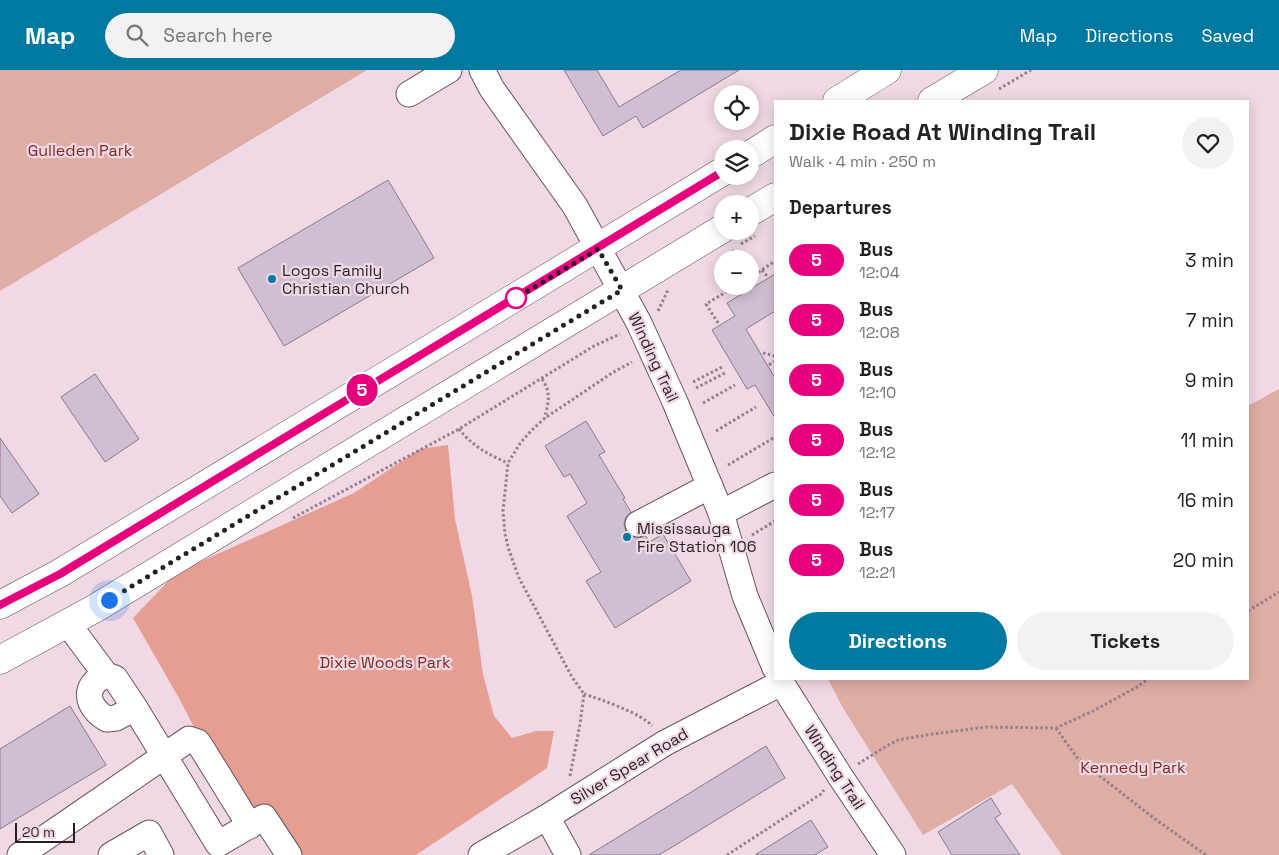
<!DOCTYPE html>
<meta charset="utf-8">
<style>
body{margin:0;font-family:"Space Grotesk",sans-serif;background:#f2f2f2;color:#222;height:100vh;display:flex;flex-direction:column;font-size:19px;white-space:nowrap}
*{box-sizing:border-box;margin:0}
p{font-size:16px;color:#767676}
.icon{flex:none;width:28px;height:28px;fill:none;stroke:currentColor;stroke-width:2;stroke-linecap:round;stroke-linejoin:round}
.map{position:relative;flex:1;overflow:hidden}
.sheet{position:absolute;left:774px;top:30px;width:475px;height:580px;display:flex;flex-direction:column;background:#fff;border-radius:0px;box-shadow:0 2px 12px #0003}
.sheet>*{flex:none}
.badge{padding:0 10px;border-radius:16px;font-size:18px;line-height:32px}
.fabs{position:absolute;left:714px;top:15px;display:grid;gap:10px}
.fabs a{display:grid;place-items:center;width:45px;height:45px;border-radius:50%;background:#fff;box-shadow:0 2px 12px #0003;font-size:25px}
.scale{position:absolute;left:15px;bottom:12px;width:60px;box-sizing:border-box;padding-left:5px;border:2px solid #281f24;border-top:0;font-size:14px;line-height:18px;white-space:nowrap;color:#281f24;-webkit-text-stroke:4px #f0d8e5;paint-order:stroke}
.you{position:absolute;width:25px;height:25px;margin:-12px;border:4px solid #fff;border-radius:50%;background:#1a73e8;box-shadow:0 0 0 8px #1a73e833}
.map>.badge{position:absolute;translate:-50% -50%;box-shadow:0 0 0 2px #fff}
h2{padding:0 15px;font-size:19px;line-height:45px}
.round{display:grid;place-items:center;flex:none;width:52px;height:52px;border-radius:26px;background:#f2f2f2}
.head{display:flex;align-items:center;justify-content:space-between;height:85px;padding:0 15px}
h1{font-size:24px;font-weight:700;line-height:38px}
.primary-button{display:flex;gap:10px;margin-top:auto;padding:10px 15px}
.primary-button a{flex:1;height:58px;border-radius:30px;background:#0079a1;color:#fff;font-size:20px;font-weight:700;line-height:58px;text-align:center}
.primary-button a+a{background:#f2f2f2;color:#222}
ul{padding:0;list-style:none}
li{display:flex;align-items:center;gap:15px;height:60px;padding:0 15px}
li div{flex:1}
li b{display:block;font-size:19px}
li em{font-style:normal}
li .badge{min-width:55px;font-weight:700;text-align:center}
header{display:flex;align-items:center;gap:30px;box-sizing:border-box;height:70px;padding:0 25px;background:#0079a1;color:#fff}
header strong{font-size:24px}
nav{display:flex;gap:28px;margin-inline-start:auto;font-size:18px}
.search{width:350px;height:45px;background:#f2f2f2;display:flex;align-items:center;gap:12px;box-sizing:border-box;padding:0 18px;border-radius:28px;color:#767676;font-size:19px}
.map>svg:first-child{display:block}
.green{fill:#deada4}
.forest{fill:#e59e91}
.building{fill:#cfbfd2;stroke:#897a8b}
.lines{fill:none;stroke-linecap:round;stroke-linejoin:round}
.minor-casing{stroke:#69545f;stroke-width:27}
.major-casing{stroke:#69545f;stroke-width:29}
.path{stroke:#92818a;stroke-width:3;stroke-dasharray:2.5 2.5;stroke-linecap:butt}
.minor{stroke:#fff;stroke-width:25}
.major{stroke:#fff;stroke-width:28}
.line-casing{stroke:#fff;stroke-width:11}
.line{stroke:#e6007e;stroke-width:8}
.walk{stroke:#281f24;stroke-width:5;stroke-dasharray:0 9}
.poi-dot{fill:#0079a1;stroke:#f0d8e5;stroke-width:2}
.stop-dot{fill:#fff;stroke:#e6007e;stroke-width:2.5}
.labels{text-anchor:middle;stroke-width:4.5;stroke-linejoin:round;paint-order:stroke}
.park-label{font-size:16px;fill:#7d2a1e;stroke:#f0d8e5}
.poi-label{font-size:16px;fill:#281f24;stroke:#f0d8e5;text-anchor:start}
.street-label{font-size:16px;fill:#281f24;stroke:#f0d8e5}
</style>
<header>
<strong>Map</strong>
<div class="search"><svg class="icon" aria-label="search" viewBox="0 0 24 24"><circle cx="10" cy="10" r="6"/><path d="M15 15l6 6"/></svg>Search here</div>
<nav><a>Map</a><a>Directions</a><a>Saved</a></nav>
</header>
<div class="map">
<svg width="1279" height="785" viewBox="0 0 1279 785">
<rect width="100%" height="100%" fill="#f0d8e5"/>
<g class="green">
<path d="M0,0H367L0,221Z"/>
<path d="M1279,319V785H1062L1012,714L923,765L843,638L828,609H1248V336Z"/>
</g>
<path class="forest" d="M448,375L455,449L472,526L483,604L494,646L512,668L536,661H554L547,698L416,785H292L233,733L180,630L133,548L177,502L354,423L420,379Z"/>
<g class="building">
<path d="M564,0H597L619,37L681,0H739L643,58L636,46L603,66Z"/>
<path d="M388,110L434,188L284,276L238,198Z"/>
<path d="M775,204V241L746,259L775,308V348L755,315L747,319L712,260L735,246L727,233Z"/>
<path d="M95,304L139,369L105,392L61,327Z"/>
<path d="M586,351L605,382L599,385L625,428L623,429L631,442L626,447L624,453L626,461L631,466L637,468L646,466L649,472L663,464L691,511L615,558L586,511L601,502L567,446L587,433L570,404L564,407L545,376Z"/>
<path d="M0,368L39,424L12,443L0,426Z"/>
<path d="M70,636L106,695L0,759V679Z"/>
<path d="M766,676L785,708L659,785H589Z"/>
<path d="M991,728L1001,744L995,748L1020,785H952L938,762Z"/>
<path d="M811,750L828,777L815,785H755Z"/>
</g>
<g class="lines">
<defs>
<g id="minor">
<path d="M482,0L492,19L575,136L639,253L675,332L721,443L745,526L775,598"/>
<path d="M409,24L449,0"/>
<path d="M721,443L775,415"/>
<path d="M638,454L710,416"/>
<path d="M68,554L106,605"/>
<path d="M779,609L840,706L893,785"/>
<path d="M135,638L116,648L107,649C94,642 82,626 95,612C98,609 103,607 106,605L115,608L135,638L218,774L264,747L289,785"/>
<path d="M547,747L568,785"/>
<path d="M20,785L189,669L198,672L250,756"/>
<path d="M111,785L149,763L161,785"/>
<path d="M481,785L547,747L665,673L781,613"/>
</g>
<g id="major">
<path d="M837,31L887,0"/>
<path d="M932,31L984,0"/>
<path d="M750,85L775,69"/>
<path d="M750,142L775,127"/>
<path d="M0,535L60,503L722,102"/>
<path d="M0,590L94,539L722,159"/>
</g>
</defs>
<use href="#minor" class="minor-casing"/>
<use href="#major" class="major-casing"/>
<g class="path">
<path d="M999,19L1031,0"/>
<path d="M741,174L755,166"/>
<path d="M732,180L738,189"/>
<path d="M762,200L767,206"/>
<path d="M750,208L775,191"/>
<path d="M734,217L738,224"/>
<path d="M658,241L668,220"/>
<path d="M718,253L706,234L736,216"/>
<path d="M763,283L775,286"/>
<path d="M769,295L775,291"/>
<path d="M542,309C552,324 548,331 545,348"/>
<path d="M693,312L724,296"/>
<path d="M696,318L727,302"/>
<path d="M703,333L735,315"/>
<path d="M459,359C470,374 490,386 508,393"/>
<path d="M716,361L756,337"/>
<path d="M728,395L775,367"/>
<path d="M293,448L459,359L594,276L620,264"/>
<path d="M752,465L775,451"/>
<path d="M1248,541L1279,522"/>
<path d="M584,624C600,629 643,644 652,656"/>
<path d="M1056,658L1078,689L1155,749L1206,785"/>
<path d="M858,694L885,677L898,670L926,665L986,657L1056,658L1093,641L1137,617L1148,609"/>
<path d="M570,706L580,654L584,624L572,607L519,508L509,480L505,464L503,441L508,393L521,372L533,359L545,348L612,303L632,292"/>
<path d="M727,785L821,724L824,720"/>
</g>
<use href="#minor" class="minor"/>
<use href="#major" class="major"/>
</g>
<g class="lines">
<defs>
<path id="line" d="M0,535L60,504L722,102"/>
</defs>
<use href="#line" class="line-casing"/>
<use href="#line" class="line"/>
<path class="walk" d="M109,530L622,220L598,179L516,228"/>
</g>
<g class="poi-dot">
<circle cx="272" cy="209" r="5"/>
<circle cx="627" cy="467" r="5"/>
</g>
<circle class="stop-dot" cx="516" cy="228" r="10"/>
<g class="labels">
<g class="park-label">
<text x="80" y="86">Gulleden Park</text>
<text x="385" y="598">Dixie Woods Park</text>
<text x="1133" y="703">Kennedy Park</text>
</g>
<g class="poi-label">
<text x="282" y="206">Logos Family<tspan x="282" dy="18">Christian Church</tspan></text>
<text x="637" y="464">Mississauga<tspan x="637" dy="18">Fire Station 106</tspan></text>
</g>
<g class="street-label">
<text transform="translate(654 287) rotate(65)" y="6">Winding Trail</text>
<text transform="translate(629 696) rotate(-31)" y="6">Silver Spear Road</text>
<text transform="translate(835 697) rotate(57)" y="6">Winding Trail</text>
</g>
</g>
</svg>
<div class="fabs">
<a><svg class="icon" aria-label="locate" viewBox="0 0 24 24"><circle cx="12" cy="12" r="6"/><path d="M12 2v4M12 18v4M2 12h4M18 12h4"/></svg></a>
<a><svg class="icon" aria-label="layers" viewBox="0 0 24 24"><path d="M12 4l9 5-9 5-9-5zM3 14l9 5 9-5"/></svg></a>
<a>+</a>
<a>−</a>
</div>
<div class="scale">20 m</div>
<div class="you" style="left:109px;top:530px"></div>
<b class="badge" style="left:362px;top:320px;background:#e6007e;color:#fff">5</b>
<section class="sheet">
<div class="head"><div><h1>Dixie Road At Winding Trail</h1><p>Walk · 4 min · 250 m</p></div><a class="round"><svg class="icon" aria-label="heart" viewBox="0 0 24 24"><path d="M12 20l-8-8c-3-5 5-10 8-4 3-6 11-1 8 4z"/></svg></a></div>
<h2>Departures</h2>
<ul>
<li><span class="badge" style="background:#e6007e;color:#fff">5</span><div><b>Bus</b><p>12:04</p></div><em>3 min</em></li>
<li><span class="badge" style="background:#e6007e;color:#fff">5</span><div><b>Bus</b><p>12:08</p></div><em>7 min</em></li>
<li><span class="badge" style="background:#e6007e;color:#fff">5</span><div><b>Bus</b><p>12:10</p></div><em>9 min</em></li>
<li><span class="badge" style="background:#e6007e;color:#fff">5</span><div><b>Bus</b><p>12:12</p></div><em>11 min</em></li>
<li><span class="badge" style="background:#e6007e;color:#fff">5</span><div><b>Bus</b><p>12:17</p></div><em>16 min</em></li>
<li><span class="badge" style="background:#e6007e;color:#fff">5</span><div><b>Bus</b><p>12:21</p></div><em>20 min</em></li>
</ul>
<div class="primary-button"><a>Directions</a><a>Tickets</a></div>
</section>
</div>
